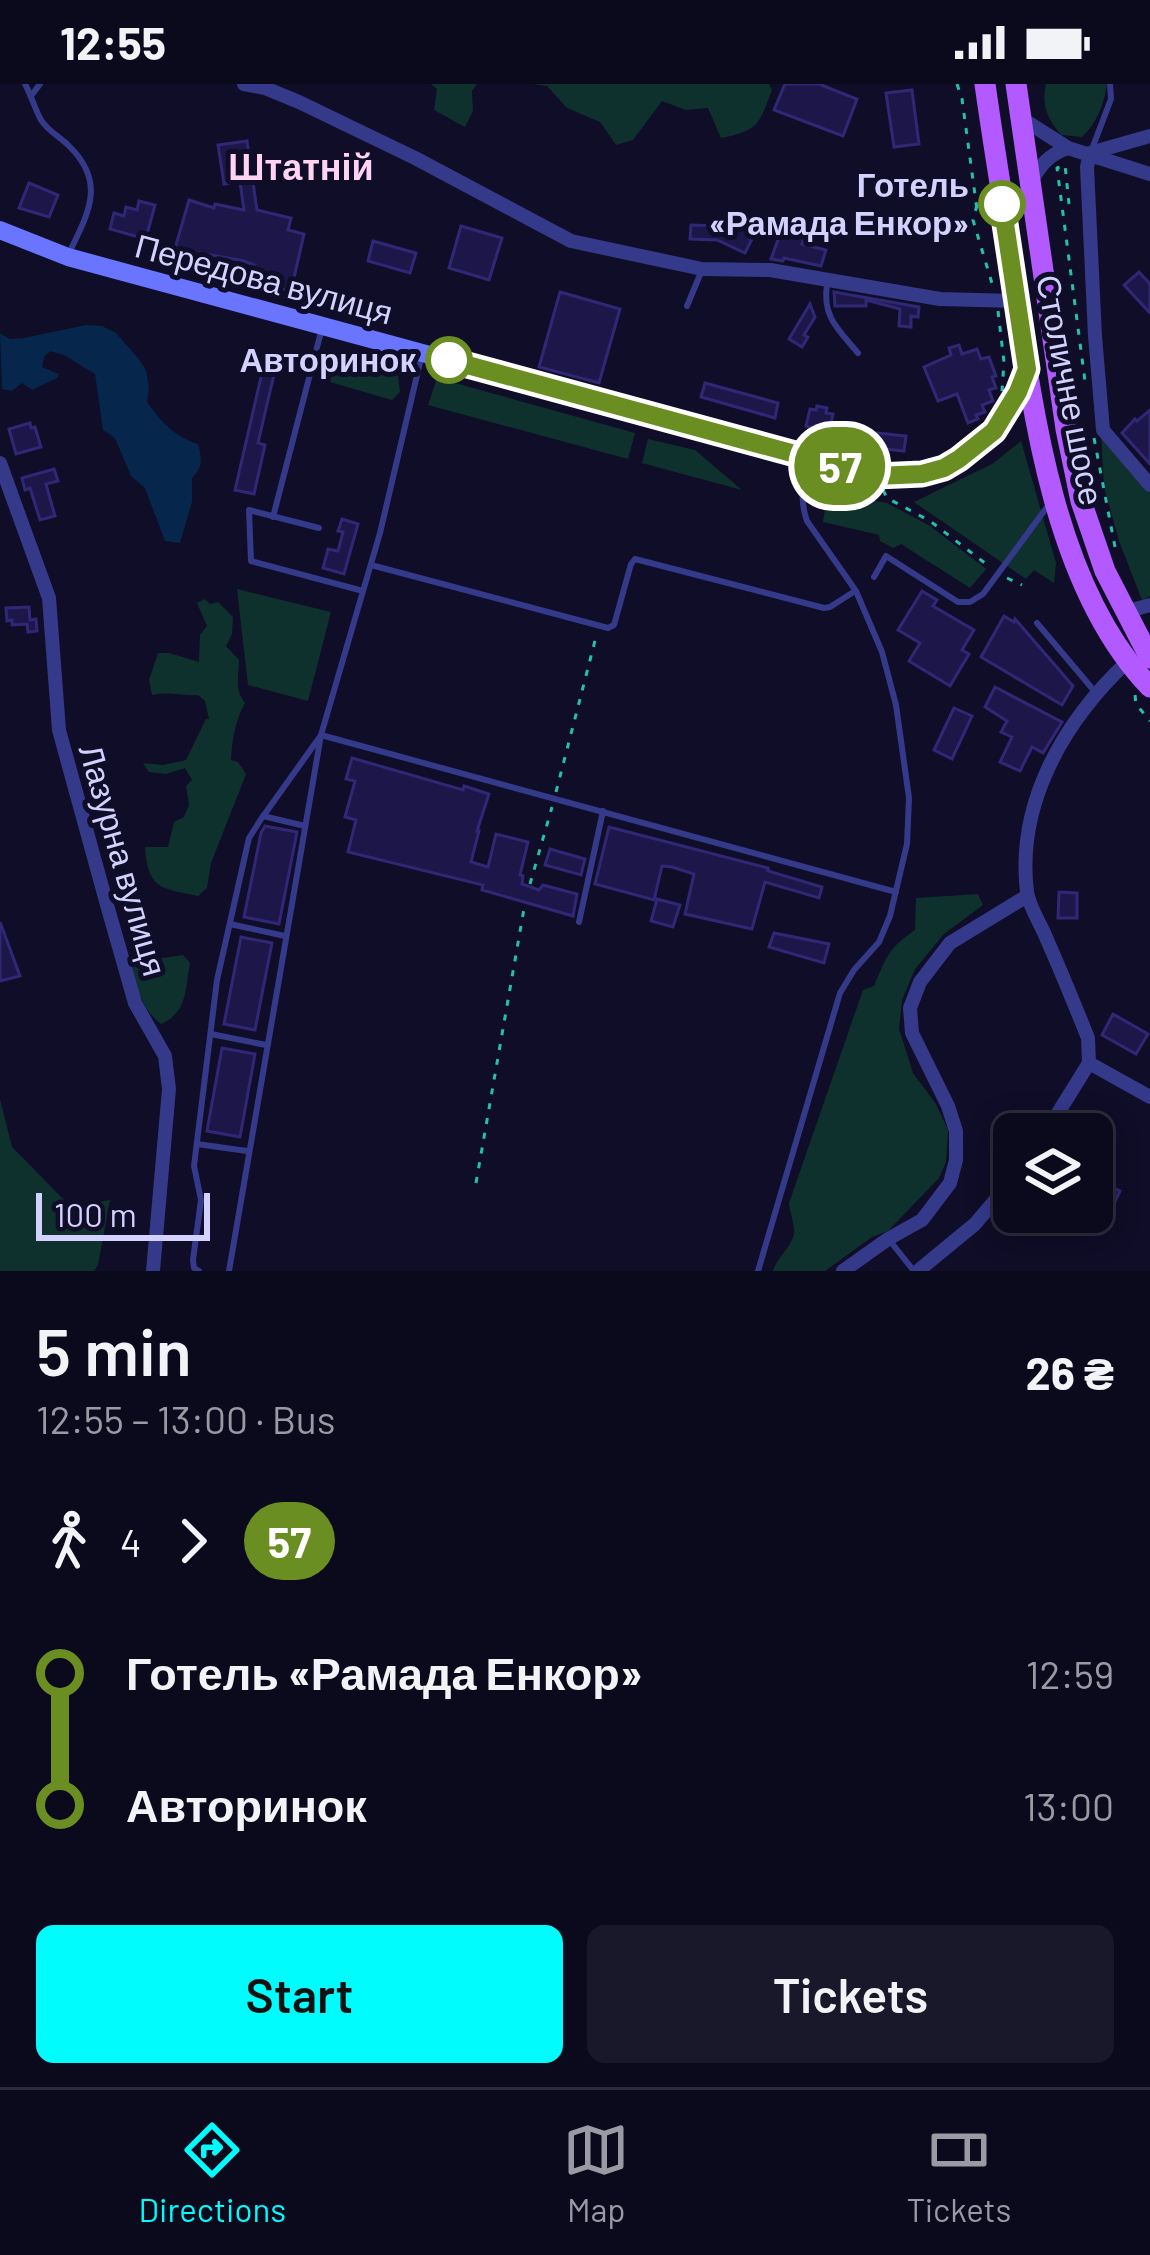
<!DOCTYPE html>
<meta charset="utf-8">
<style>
body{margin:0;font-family:Barlow,sans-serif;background:#19182a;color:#f1f3f6;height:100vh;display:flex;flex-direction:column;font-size:45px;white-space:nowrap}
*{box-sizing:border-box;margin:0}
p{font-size:39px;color:#9a9aa4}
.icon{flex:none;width:66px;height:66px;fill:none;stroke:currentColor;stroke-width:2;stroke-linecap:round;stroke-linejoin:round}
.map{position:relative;height:1187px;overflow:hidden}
.side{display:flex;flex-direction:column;background:#0b0a1d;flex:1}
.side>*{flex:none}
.badge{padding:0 24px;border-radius:39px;font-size:42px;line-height:78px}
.tools{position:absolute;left:993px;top:1029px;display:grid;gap:24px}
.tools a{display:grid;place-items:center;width:120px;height:120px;border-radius:18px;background:#0b0a1d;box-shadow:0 6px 30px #0003,0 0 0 3px #2b2b3b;font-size:60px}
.scale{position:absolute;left:36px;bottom:30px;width:174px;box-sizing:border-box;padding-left:12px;border:6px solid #d3d2ff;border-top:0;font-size:33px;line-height:42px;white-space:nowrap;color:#d3d2ff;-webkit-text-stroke:9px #0f0d27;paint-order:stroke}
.map>.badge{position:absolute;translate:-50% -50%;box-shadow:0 0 0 6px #fff}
.legs{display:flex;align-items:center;gap:18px;height:132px;padding:0 36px;font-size:39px}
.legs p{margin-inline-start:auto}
.overview{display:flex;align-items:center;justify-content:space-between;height:204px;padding:0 36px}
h1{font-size:66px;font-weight:600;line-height:90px}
.action{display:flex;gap:24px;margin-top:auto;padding:24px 36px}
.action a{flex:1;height:138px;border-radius:18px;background:#00fcfd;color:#111;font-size:48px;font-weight:600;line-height:138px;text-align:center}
.action a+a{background:#19182a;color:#f1f3f6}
ul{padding:0 36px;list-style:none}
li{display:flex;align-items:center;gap:42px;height:132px;font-size:45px}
li i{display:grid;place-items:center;width:18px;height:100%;margin:0 15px;background:currentColor}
li i::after{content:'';width:30px;height:30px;margin:-15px;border:9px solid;border-radius:50%;background:#0b0a1d}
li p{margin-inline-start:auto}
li:first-child i{background:linear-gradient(#0000 50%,currentColor 0)}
li:last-child i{background:linear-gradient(currentColor 50%,#0000 0)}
.status{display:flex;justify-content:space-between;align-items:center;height:84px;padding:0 60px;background:#0b0a1d;direction:ltr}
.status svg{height:33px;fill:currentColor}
.tab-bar{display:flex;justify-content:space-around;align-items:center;height:168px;border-top:3px solid #2b2b3b;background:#0b0a1d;font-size:33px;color:#9a9aa4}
.tab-bar a{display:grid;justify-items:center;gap:6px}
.tab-bar .current{color:#00fcfd}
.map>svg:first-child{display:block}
.green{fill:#0f312d}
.water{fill:#07264b}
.building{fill:#1d1749;stroke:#302777;stroke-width:3}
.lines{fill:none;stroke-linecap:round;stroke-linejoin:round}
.path{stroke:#24c1a9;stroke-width:3;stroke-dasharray:6 9;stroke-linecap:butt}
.lane{stroke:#34398a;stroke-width:6}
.street{stroke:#34398a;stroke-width:14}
.secondary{stroke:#6974ff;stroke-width:18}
.primary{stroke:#b259ff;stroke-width:21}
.line-1-casing{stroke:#fff;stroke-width:27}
.line-1{stroke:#6b8e23;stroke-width:18}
.stop-1-dot{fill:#fff;stroke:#6b8e23;stroke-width:6}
.labels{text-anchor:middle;stroke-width:10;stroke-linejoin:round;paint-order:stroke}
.stop-label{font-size:33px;font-weight:bold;fill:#d3d2ff;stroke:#0f0d27;text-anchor:end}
.street-label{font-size:33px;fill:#d3d2ff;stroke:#0f0d27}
.neighbourhood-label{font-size:36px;font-weight:bold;fill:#ffd4f3;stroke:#0f0d27}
</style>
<div class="status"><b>12:55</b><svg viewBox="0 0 49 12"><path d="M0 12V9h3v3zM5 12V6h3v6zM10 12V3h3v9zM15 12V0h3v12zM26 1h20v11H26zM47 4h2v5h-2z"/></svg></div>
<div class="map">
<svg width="1150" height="1187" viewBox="0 0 1150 1187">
<rect width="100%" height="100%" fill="#0f0d27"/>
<g class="green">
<path d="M431,0H477L472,7L473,27L465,43L434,26L437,5Z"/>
<path d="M533,0H769L772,6C759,40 759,47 721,54L708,24L686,26L662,17L633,56L616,61L600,38L567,24L547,2Z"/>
<path d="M1046,0H1107C1104,20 1097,39 1082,53L1061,51C1048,35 1041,22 1046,0Z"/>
<path d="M322,270L398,292L400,308L392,316L316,294Z"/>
<path d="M437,294L635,349L628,375L428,321Z"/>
<path d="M1101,349L1150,404V512L1142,516L1119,457L1104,403Z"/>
<path d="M648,355L695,366L742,406L642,379Z"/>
<path d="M1021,357L1056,479L1054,499L1034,486L1026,495L914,418L992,380Z"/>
<path d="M835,410L887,419L930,442L986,485L970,504L901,460L893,464L880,457L879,451L823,438L827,414Z"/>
<path d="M237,505L331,528L308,617L248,601Z"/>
<path d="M205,515L210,520L218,518L233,533L232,550L226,562L239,576C239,592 234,606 245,619C235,637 232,656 231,676L238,678L246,690L211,779L207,804L198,812C160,804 148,805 145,763H168L174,738L184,733L189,721L186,702L192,696L185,684L166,690L149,688L143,679L163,681L186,676L206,635H209L205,617L198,611C181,612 168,607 152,611L149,596L158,569H169L199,578L200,551L207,542L197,519Z"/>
<path d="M978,810L983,821L944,850L915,885L902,916L899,945L913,989L936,1020L948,1046L946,1078L939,1094L888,1147L872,1153L825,1187H773C777,1173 791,1164 794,1150C795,1142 790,1129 789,1119L863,906L874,902C886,874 888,864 915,846L916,814Z"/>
<path d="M183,871L190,879C185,906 188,928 161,940C141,925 136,901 129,879Z"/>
<path d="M0,1015L12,1063L70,1122L110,1116L98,1181L94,1187H0Z"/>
</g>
<path class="water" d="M86,241L102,242L116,249L138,274L146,286L149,303L147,318C161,338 174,352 198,360C202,374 203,384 192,394V418L180,459L165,457L145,404L131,392L115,354L103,346L95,290L64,271L50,267L44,273L42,283L59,290L57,294L32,306L22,299L12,307L2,305L0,249L10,255L24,254Z"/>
<g class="building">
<path d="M785,0H819L857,15L843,52L774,26Z"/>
<path d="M912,6L919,60L894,63L886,9Z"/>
<path d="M247,57L257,126L291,134L288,146L304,150L291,207L250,197L254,181L244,177L200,169L199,175L174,168L189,116L214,124L215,120L244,126L240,98L224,100L218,61Z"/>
<path d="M29,99L58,111L49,133L19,124Z"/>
<path d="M139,117L155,121L148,147L138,153L110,145L114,129L124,132L126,123L137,126Z"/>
<path d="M794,135L809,140L802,160L826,166L821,182L784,174L783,177L771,175L780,150L788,153Z"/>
<path d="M691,141L719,142L734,149L736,143L751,148L749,154L752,155L745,169L717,156L690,155Z"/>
<path d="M461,142L502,154L489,196L449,184Z"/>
<path d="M373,157L416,169L410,189L368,177Z"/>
<path d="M1139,188L1150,200V229L1124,201Z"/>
<path d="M560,208L620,225L599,299L539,283Z"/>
<path d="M834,208L919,223L918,233L911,232V243L899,242L900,225L866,216V222H835Z"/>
<path d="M810,220L815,233L804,251L808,253L802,263L789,255Z"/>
<path d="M959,261L962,270L977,265L981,275L989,273L996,292L992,293L996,304L989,306L993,317L982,321L985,328L976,331L978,335L968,339L957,310L938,317L924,283L951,271L949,264Z"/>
<path d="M264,280L276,282L258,359L265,361L254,410L235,406Z"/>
<path d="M705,299L778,319L775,334L701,313Z"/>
<path d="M817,322L827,324L826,329L833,330L829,348L821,346L820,351L811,349L812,344L806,342L810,325L816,326Z"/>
<path d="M1150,326V380L1122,349L1135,335L1137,337Z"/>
<path d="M30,339L31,344L35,343L41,363L16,370L9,345Z"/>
<path d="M859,347L906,352L904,367L857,362Z"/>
<path d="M54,385L58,397L46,400L55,432L40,436L30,404L25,406L22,394Z"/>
<path d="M342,435L358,440L344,490L323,484L328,465L338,467L343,448L338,447Z"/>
<path d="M922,507L937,516L933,522L974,546L962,566L969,570L950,602L909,577L920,559L898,546Z"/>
<path d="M29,523L30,536L36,535L37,547L28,548L27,540L12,541V536L7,537L6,524Z"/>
<path d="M1004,532L1014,538L1015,535L1073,602L1062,621L981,573Z"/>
<path d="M995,603L1062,638L1043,669L1032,663L1020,687L1000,678L1012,653L1001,648L1007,637L985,623Z"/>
<path d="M954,624L972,632L952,675L934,666Z"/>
<path d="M352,674L463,706L464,702L489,710L477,747H479L471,778L488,783L496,750L528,758L520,791L523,792L522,800L539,806L543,801L577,810L573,832L482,806L483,801L348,768L356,736L345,733L355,697L346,695Z"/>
<path d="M265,742L297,748L279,840L244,833L261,749Z"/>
<path d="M609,743L768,784V787L822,803L819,814L765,798L752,845L685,830L694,790L672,783L662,782L654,816L595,800Z"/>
<path d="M550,765L585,775L581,791L545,781Z"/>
<path d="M1059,808L1077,809V834H1058Z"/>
<path d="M657,815L680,821L673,843L651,837Z"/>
<path d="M0,838L20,892L0,897Z"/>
<path d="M774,849L829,860L824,879L769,863Z"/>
<path d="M241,853L272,859L255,946L224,940Z"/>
<path d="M1113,930L1148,950L1136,970L1102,951Z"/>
<path d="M222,964L255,970L240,1053L207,1047Z"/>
<path d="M1098,1097L1120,1107L1113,1122L1104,1117L1099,1127L1092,1124V1110Z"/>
</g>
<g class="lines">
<g class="path">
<path d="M957,0L962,15L978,133"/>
<path d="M1069,120L1065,81L1057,84L1085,297"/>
<path d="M977,121L973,136L994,206"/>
<path d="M998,227L1004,278L1002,307"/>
<path d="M1094,354L1115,463"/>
<path d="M883,406L887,414L930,437L990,483"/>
<path d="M1007,494L1022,501"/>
<path d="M1135,611L1136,620L1150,637"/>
<path d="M556,708L597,549"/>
<path d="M530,800L552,723"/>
<path d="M476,1099L525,819"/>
</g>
<g class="lane">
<path d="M25,0C31,11 35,25 41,36C48,47 60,53 69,62C106,98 89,128 70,167"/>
<path d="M31,12L40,0"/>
<path d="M1092,65L1111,15L1110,0"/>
<path d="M827,200C822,233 838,245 858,269"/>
<path d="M687,222L702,186"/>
<path d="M273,433L322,244"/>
<path d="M319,444L249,426L251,477L363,507"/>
<path d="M371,481L608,544L614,541L631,480L635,475L824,524L830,523L855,507"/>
<path d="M874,493L886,472L958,518H970L983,510L1050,419"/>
<path d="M1037,539L1096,609"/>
<path d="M321,651L896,808"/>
<path d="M264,731L319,654"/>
<path d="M579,838L603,727"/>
<path d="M230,840L285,852"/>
<path d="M211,950L266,961"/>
<path d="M197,1060L247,1067"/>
<path d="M890,1157L914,1187"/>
<path d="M199,1187L194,1184L193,1176L201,1116L194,1082L217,896L249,754L263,732L305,742"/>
<path d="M229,1187L321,651L380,449L422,270"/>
<path d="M758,1187L840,909L854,886L879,858L890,832L907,760L909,714L896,621L882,568L856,507L807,437C799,414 803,399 810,377"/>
</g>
<g class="street">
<path d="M244,0L265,4L299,18L415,74L571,157L702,185L770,186L940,215L1016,217"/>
<path d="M1021,34L1068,64L1150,90"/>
<path d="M1150,52L1090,69L1087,83L1095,252L1103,346L1150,401"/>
<path d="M1031,97C1042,80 1048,71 1068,64"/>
<path d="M0,379L49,514L59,646L107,821L135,919L165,972L169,1005L153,1187"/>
<path d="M1125,528L1150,521"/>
<path d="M1089,979L1150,1013"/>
<path d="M1045,1050L1089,979L1088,954C1074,919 1060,885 1045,851C1039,837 1029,822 1027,808C1016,718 1065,636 1128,577"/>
<path d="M843,1187L888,1155L922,1136L950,1099L956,1076V1047L948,1022L912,949L910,924L920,898L950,859L1027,812"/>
<path d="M918,1187L975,1140L1014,1094"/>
</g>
<path class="secondary" d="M0,146L68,173L876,392C954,394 1001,361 1027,286"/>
<g class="primary">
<path d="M985,0C993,58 1003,115 1011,173C1030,310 1050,499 1150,603"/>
<path d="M1016,0L1066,345L1081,417L1105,487L1150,574"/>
</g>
</g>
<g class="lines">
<defs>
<path id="line-1" d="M449,276L876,392L922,390L944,384L959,375L994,347L1018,308L1027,285L1002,120"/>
</defs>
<use href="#line-1" class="line-1-casing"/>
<use href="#line-1" class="line-1"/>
</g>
<g class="stop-1-dot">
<circle cx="1002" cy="120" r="21"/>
<circle cx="449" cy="276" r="21"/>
</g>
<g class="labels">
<g class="stop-label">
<text x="969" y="113">Готель<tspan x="969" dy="38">«Рамада Енкор»</tspan></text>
<text x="416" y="288">Авторинок</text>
</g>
<g class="street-label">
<text transform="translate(264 195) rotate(15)" y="12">Передова вулиця</text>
<text transform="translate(1070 306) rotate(79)" y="12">Столичне шосе</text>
<text transform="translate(123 776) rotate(74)" y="12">Лазурна вулиця</text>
</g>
<g class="neighbourhood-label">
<text x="301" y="96">Штатній</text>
</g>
</g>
</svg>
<div class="tools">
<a><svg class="icon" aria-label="layers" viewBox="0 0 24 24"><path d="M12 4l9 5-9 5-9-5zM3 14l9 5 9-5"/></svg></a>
</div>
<div class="scale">100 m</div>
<b class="badge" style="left:840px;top:382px;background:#6b8e23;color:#fff">57</b>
</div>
<section class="side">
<div class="overview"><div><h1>5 min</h1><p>12:55 – 13:00 · Bus</p></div><b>26 ₴</b></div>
<div class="legs"><svg class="icon" aria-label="walk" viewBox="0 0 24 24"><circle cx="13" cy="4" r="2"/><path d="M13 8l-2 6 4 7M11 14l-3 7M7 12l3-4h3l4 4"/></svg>4<svg class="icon" aria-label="forward" viewBox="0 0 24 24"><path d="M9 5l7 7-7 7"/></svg><b class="badge" style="background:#6b8e23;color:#fff">57</b></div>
<ul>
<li><i style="color:#6b8e23"></i><b>Готель «Рамада Енкор»</b><p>12:59</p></li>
<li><i style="color:#6b8e23"></i><b>Авторинок</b><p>13:00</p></li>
</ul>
<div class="action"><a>Start</a><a>Tickets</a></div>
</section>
<nav class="tab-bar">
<a class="current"><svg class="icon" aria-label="directions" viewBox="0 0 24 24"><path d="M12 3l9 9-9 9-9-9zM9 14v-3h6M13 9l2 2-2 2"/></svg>Directions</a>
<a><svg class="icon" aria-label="map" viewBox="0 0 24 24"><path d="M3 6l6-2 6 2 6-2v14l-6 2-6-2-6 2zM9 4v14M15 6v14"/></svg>Map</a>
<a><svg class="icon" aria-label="tickets" viewBox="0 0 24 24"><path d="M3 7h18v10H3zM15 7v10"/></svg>Tickets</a>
</nav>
